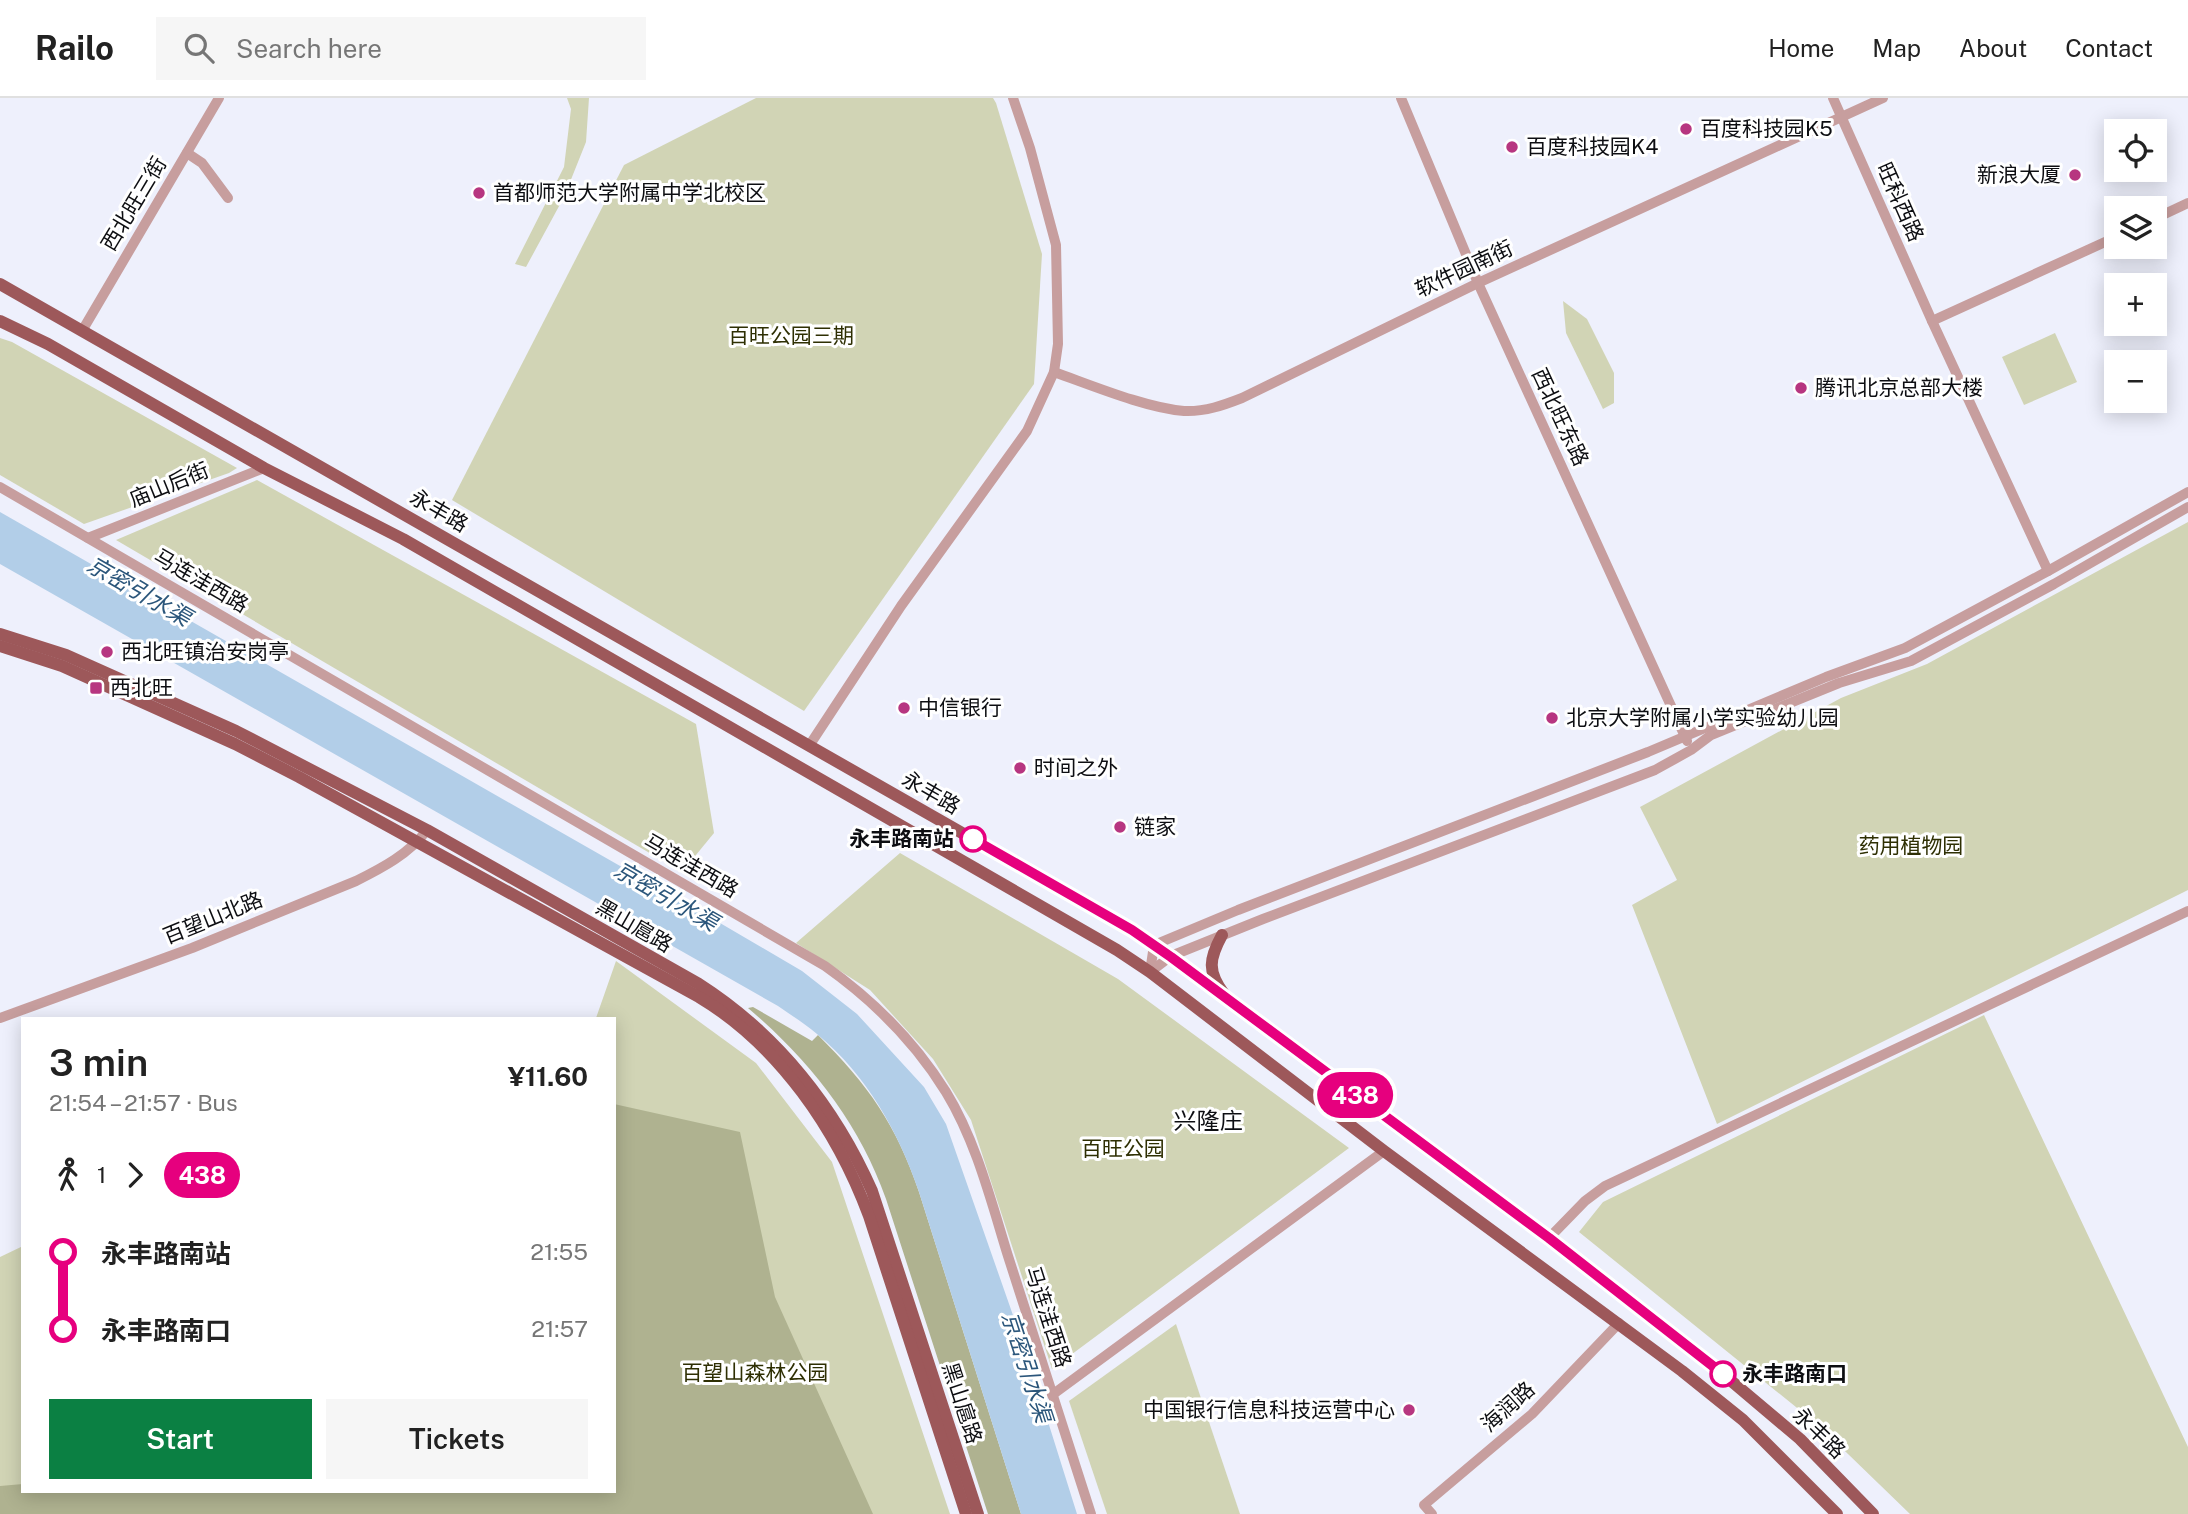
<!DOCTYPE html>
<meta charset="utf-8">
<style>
body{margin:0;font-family:"Public Sans","Noto Sans SC",sans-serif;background:#f6f6f6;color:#222;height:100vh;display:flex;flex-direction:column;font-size:26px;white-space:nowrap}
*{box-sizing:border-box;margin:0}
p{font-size:23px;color:#767676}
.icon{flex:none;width:38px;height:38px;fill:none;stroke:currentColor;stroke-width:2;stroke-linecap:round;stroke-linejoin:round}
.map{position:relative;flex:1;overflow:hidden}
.panel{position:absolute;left:21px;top:919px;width:595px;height:476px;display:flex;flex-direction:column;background:#fff;border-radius:0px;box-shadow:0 4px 18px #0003}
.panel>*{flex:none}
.badge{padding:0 14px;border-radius:23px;font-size:24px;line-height:46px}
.controls{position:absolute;left:2104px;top:21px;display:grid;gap:14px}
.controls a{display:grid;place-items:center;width:63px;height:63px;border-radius:0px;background:#fff;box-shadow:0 4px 18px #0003;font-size:35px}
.map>.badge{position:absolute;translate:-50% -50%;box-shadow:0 0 0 4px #fff}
.legs{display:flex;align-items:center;gap:10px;height:77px;padding:0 28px;font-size:23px}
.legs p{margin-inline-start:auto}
.overview{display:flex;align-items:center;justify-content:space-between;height:119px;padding:0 28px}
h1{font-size:38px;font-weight:600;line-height:52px}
.primary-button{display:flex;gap:14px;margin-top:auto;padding:14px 28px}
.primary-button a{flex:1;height:80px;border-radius:0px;background:#0b8043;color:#fff;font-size:28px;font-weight:600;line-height:80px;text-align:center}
.primary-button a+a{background:#f6f6f6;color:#222}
ul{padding:0 28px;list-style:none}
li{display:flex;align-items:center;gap:24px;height:77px;font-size:26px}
li i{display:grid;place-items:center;width:10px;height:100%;margin:0 9px;background:currentColor}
li i::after{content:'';width:18px;height:18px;margin:-9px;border:5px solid;border-radius:50%;background:#fff}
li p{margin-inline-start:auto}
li:first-child i{background:linear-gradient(#0000 50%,currentColor 0)}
li:last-child i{background:linear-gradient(currentColor 50%,#0000 0)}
header{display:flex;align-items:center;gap:42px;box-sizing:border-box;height:98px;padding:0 35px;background:#fff;border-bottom:2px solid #e0e0e0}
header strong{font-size:33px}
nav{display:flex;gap:38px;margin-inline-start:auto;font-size:24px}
.search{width:490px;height:63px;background:#f6f6f6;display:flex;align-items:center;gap:18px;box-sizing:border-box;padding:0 24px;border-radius:0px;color:#767676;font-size:26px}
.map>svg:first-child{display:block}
.green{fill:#d1d4b5}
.forest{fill:#afb290}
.water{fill:#b2cee8}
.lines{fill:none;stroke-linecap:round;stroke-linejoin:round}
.minor{stroke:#c79e9e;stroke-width:10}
.major{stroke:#9d585a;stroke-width:12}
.line-1-casing{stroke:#fff;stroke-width:16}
.line-1{stroke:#e6007e;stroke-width:10}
.poi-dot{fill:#b73680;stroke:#fff;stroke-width:2.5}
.stop-1-dot{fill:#fff;stroke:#e6007e;stroke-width:3.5}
.labels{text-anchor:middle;stroke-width:6;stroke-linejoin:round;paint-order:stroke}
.poi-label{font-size:21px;fill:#0d0e12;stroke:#fff;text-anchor:start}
.street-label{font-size:21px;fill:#0d0e12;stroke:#fff}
.park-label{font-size:21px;fill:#2e2f03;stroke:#fff}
.stop-label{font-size:21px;font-weight:bold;fill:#0d0e12;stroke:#fff;text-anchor:end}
.water-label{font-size:23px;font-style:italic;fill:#2b567b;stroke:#fff}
.neighbourhood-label{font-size:23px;fill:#0d0e12;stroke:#fff}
</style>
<header>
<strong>Railo</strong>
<div class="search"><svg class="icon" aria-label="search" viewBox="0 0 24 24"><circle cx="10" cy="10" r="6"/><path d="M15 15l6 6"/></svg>Search here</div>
<nav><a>Home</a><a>Map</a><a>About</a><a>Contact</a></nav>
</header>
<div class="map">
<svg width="2188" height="1416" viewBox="0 0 2188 1416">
<rect width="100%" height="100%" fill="#eef0fc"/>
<g class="green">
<path d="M567,0H589L586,44L564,99L526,169L515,166L564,69L571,11Z"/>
<path d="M756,0H993L996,5L1042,156L1034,286L804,613L452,402L624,67Z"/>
<path d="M1563,203L1587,221L1614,275V305L1603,311L1566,235Z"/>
<path d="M2055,235L2077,284L2024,307L2002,259Z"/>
<path d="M0,240L12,244L237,370L229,375L84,426L0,377Z"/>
<path d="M257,382L696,626L714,735L682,774L116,442Z"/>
<path d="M2188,424V792L1717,1026L1632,807L1677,782L1640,709L1841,600L1927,566Z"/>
<path d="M900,755L1118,881L1349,1050L1052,1271L971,1022L933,961L870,892L796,845Z"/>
<path d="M616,863L756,965L832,1064L950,1416H0V1159L23,1148V1393H614V920H596Z"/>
<path d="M1984,917L2188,1349V1416H1910L1817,1326L1579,1134L1603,1104Z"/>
<path d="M1176,1226L1240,1416H1107L1069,1303Z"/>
</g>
<g class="forest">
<path d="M753,909L812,943L818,937C869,988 896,1026 919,1094L1021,1416H988L886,1101C859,1024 809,962 748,910Z"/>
<path d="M614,1006L740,1034L775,1199L873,1416H0V1388L23,1386V1393H614Z"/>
</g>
<path class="water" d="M0,414L720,825L802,873L857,916L924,989L946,1026L1028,1260L1077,1416H1021L919,1094C899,1035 867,977 817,936C805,926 791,917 778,908L0,466Z"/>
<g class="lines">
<g class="minor">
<path d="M1401,0L1478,185L1687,643"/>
<path d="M1833,0L1932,223L2048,473"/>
<path d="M187,55L202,65L228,100"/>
<path d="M2154,121L2188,105"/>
<path d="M1932,223L2116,139"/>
<path d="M82,233L219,0"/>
<path d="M1054,274C1091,287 1146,310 1184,313C1205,314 1224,307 1242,300L1478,185L1883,0"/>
<path d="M0,389L825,868C873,902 915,944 946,994C976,1043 991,1103 1008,1158C1036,1244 1063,1330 1091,1416"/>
<path d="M88,440L264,370"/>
<path d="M809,648L901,508L1027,333L1054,274L1058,246L1056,147L1030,50L1013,0"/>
<path d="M1150,874L1154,847L1238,812L1648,654L1826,579L1905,550L2048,473L2188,394"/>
<path d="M1150,874L1171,858L1263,821L1655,672L1691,652L1711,637L1839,585L1911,563L2054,486L2188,409"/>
<path d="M0,920L192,850L356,783C382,770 409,756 427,732"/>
<path d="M1549,1140L1585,1103L1605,1088L2188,813"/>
<path d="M1052,1297L1384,1053"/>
<path d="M1432,1416L1424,1407L1532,1316L1619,1225"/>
</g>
<g class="major">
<path d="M0,186L1132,832L1171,858L1549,1140L1723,1276L1800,1341L1873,1416"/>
<path d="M0,223L48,246L264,370L403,441L1117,852L1150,874L1384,1053L1682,1273L1743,1322L1837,1416"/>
<path d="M0,536L66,557L236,633L427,732L699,886C777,936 835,1009 872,1093L978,1416"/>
<path d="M0,548L62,568L235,646L299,679L699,899C779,947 837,1032 869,1118L966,1416"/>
<path d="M1222,837C1209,861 1207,873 1224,896"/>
</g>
</g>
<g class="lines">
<defs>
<path id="line-1" d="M973,741L1132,832L1171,859L1549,1140L1723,1276"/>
</defs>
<use href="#line-1" class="line-1-casing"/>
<use href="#line-1" class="line-1"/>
</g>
<g class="poi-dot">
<circle cx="1686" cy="31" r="7"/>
<circle cx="1512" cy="49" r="7"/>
<circle cx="2075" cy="77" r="7"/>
<circle cx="479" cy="95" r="7"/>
<circle cx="1801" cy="290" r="7"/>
<circle cx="107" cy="554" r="7"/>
<rect x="89" y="583" width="14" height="14" rx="3.5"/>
<circle cx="904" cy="610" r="7"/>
<circle cx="1552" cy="620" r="7"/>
<circle cx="1020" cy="670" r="7"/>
<circle cx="1120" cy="729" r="7"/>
<circle cx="1409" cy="1312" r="7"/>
</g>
<g class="stop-1-dot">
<circle cx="973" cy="741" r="12"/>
<circle cx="1723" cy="1276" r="12"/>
</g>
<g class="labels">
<g class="poi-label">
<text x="1700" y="38">百度科技园K5</text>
<text x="1526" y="56">百度科技园K4</text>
<text x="2061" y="84" text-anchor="end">新浪大厦</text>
<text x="493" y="102">首都师范大学附属中学北校区</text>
<text x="1815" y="297">腾讯北京总部大楼</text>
<text x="121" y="561">西北旺镇治安岗亭</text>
<text x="110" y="597">西北旺</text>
<text x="918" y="617">中信银行</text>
<text x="1566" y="627">北京大学附属小学实验幼儿园</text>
<text x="1034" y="677">时间之外</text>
<text x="1134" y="736">链家</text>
<text x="1395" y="1319" text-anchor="end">中国银行信息科技运营中心</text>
</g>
<g class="street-label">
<text transform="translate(1900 104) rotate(66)" y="7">旺科西路</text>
<text transform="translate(134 106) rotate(-59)" y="7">西北旺三街</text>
<text transform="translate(1464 171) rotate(-25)" y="7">软件园南街</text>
<text transform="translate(1560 319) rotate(65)" y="7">西北旺东路</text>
<text transform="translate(169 387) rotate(-22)" y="7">庙山后街</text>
<text transform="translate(439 413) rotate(30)" y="7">永丰路</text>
<text transform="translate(201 483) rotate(30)" y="7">马连洼西路</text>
<text transform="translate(931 695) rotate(30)" y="7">永丰路</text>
<text transform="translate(691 768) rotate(30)" y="7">马连洼西路</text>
<text transform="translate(213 820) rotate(-22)" y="7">百望山北路</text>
<text transform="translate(634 828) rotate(30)" y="7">黑山扈路</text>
<text transform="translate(1048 1219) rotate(72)" y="7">马连洼西路</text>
<text transform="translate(962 1305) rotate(72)" y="7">黑山扈路</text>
<text transform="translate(1508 1309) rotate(-42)" y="7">海润路</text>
<text transform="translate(1819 1335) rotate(44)" y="7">永丰路</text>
</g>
<g class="park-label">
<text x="791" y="245">百旺公园三期</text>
<text x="1911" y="755">药用植物园</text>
<text x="1123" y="1058">百旺公园</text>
<text x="755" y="1282">百望山森林公园</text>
</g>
<g class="stop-label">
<text x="954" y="748">永丰路南站</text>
<text x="1742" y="1283" text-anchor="start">永丰路南口</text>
</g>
<g class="water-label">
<text transform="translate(139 493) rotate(30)" y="8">京密引水渠</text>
<text transform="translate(666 798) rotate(30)" y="8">京密引水渠</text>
<text transform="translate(1027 1269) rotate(72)" y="8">京密引水渠</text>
</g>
<g class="neighbourhood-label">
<text x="1208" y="1031">兴隆庄</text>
</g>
</g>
</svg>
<div class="controls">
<a><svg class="icon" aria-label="locate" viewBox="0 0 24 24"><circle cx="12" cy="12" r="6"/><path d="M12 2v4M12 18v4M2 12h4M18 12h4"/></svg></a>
<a><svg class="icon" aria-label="layers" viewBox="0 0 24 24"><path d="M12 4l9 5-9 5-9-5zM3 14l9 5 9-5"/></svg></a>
<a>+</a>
<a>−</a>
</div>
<b class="badge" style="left:1355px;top:997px;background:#e6007e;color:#fff">438</b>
<section class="panel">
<div class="overview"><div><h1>3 min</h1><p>21:54 – 21:57 · Bus</p></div><b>¥11.60</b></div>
<div class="legs"><svg class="icon" aria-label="walk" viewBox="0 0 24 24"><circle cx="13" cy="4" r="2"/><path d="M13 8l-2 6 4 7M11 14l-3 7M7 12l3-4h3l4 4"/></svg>1<svg class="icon" aria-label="forward" viewBox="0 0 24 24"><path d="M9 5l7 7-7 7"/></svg><b class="badge" style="background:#e6007e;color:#fff">438</b></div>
<ul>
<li><i style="color:#e6007e"></i><b>永丰路南站</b><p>21:55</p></li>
<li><i style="color:#e6007e"></i><b>永丰路南口</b><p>21:57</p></li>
</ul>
<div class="primary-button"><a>Start</a><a>Tickets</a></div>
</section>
</div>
